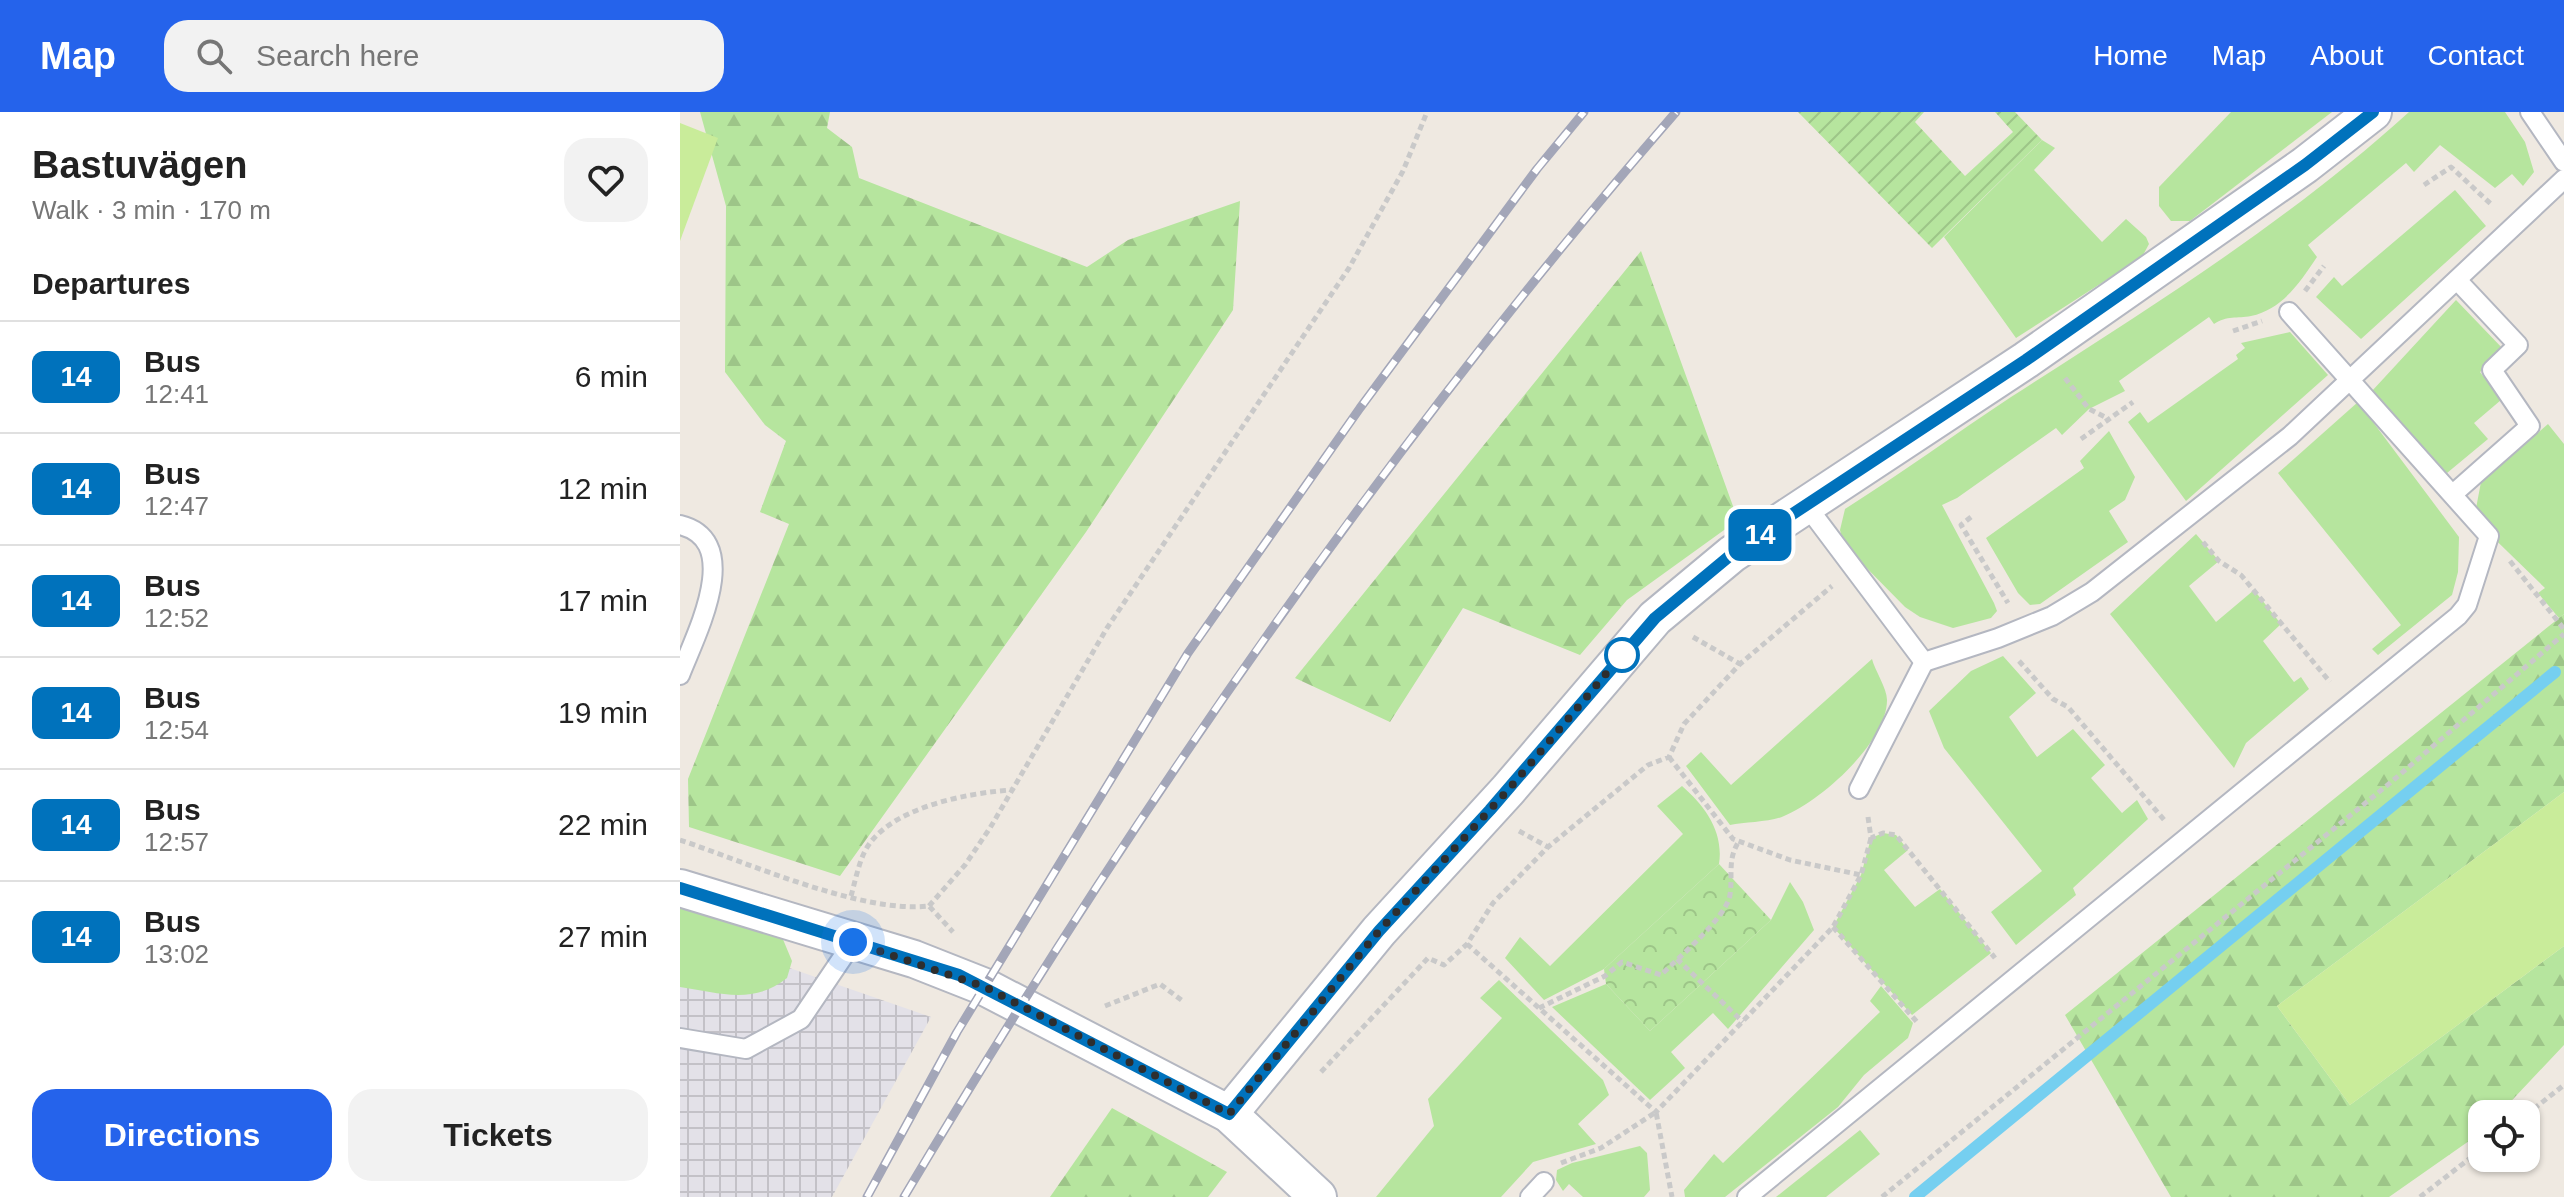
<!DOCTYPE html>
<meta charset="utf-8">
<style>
body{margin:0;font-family:Helvetica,sans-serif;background:#f2f2f2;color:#222;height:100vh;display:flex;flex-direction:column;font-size:30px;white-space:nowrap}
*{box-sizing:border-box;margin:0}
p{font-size:26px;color:#767676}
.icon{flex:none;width:44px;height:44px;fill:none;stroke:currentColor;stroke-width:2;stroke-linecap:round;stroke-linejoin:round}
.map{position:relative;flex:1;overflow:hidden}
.drawer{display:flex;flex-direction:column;background:#fff;width:680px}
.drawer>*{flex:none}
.badge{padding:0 16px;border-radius:12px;font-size:28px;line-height:52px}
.tools{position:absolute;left:1788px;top:988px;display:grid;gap:16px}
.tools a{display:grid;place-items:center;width:72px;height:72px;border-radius:16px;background:#fff;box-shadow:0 2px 6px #0004;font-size:40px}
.you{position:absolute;width:40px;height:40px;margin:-20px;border:6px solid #fff;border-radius:50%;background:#1a73e8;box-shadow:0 0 0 12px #1a73e833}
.map>.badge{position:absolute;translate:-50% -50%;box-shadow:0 0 0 4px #fff}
h2{padding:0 32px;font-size:30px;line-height:72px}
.round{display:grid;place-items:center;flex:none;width:84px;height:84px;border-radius:24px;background:#f2f2f2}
.summary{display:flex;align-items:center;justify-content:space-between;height:136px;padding:0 32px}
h1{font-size:38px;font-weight:700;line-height:60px}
.button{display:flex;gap:16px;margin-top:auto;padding:16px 32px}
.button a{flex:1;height:92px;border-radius:24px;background:#2563eb;color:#fff;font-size:32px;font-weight:700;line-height:92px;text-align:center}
.button a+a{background:#f2f2f2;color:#222}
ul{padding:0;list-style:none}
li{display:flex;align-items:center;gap:24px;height:112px;padding:0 32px;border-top:2px solid #e0e0e0}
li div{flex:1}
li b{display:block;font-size:30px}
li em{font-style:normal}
li .badge{min-width:88px;font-weight:700;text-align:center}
header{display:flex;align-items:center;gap:48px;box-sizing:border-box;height:112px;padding:0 40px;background:#2563eb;color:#fff}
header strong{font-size:38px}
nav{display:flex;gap:44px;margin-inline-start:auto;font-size:28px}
.search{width:560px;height:72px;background:#f2f2f2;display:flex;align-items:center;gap:20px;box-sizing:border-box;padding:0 28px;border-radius:24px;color:#767676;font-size:30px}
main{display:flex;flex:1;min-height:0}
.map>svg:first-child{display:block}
.industrial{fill:url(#industrial-grid)}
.grass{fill:#b6e59e}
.forest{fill:url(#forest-firs)}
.park{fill:url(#park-crowns)}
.garden{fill:url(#garden-furrows)}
.pitch{fill:#c9ec9a}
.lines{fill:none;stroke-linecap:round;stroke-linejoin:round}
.stream{stroke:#75cff0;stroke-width:12}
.lane-casing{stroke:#b4b7c1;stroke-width:22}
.street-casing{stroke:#b4b7c1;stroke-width:40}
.path{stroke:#c9c9c9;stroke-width:5;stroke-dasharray:6 4;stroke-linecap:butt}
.lane{stroke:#fff;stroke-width:18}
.street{stroke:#fff;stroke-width:36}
.rail-casing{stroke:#a3a6b8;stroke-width:9}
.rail{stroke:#fff;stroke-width:6;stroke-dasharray:18;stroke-linecap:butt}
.line-casing{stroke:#fff;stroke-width:18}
.line{stroke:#0072bc;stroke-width:12}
.walk{stroke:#2e2e2e;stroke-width:8;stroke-dasharray:0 14.4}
.stop-dot{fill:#fff;stroke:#0072bc;stroke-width:4}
</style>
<header>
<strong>Map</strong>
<div class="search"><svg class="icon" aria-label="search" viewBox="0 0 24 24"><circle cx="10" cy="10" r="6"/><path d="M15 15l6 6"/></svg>Search here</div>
<nav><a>Home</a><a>Map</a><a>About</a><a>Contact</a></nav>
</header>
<main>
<section class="drawer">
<div class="summary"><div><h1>Bastuvägen</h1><p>Walk · 3 min · 170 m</p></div><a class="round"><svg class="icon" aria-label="heart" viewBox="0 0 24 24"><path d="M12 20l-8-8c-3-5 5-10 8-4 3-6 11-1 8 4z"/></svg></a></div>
<h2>Departures</h2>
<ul>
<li><span class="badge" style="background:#0072bc;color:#fff">14</span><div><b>Bus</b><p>12:41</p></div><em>6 min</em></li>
<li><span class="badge" style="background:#0072bc;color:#fff">14</span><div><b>Bus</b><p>12:47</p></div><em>12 min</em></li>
<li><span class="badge" style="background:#0072bc;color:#fff">14</span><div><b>Bus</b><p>12:52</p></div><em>17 min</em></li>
<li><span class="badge" style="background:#0072bc;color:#fff">14</span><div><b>Bus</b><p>12:54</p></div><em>19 min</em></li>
<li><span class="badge" style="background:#0072bc;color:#fff">14</span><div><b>Bus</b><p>12:57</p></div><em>22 min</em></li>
<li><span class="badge" style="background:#0072bc;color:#fff">14</span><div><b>Bus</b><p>13:02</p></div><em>27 min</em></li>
</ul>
<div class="button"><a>Directions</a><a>Tickets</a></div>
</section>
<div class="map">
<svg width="1884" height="1085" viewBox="0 0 1884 1085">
<defs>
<pattern id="industrial-grid" width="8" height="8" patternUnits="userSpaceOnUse" patternTransform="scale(2)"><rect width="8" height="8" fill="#e3e1e8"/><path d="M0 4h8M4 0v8" fill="none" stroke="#c3c1c7"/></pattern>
<pattern id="forest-firs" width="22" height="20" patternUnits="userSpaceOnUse" patternTransform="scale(2)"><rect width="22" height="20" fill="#b6e59e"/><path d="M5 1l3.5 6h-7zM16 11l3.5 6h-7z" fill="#9dc588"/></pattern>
<pattern id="park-crowns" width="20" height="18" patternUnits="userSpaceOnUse" patternTransform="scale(2)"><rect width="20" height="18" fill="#b6e59e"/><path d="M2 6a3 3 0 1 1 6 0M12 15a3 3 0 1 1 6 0" fill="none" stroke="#9dc588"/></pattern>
<pattern id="garden-furrows" width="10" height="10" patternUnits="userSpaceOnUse" patternTransform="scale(2)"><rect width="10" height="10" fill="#b6e59e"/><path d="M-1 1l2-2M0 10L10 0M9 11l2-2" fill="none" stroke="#9dc588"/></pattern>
</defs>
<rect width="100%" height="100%" fill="#efe9e1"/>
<path class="industrial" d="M0,818L251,905L152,1085H0Z"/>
<g class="grass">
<path d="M1551,0H1652L1510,109H1491L1479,94V75Z"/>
<path d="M1729,0H1825L1845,30L1854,60L1843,74L1832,62L1815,76L1760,33L1734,60L1726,51L1628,133L1637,145C1620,170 1603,197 1571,204C1557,207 1547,203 1534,212L1529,205L1439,269L1445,279L1409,297L1382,323L1376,316L1277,386L1262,393L1314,491L1317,499L1311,506L1273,516L1240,505L1225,495L1164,433L1160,418L1165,397C1222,361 1275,322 1331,285C1468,197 1608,110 1729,0Z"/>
<path d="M1362,28L1375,36L1354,58L1422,130L1446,107L1466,125L1469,132L1462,145L1336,226L1264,125Z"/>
<path d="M1775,78L1806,114L1681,227L1636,185L1654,165L1662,174Z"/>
<path d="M1776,188L1825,239L1800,260L1821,288L1794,311L1808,327L1767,361L1692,279Z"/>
<path d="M1610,220L1648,263L1506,389L1448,310L1460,300L1468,311L1558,247L1556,243L1565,236L1561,231Z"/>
<path d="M1678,290L1779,425L1778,460L1772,483L1698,543L1692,537L1721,513L1598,361Z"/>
<path d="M1868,312L1884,332V502L1879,506L1858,481L1865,476L1794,407L1801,370Z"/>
<path d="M1429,319L1455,365L1445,388L1429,399L1448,430L1360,492L1350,493L1338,481L1306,426L1404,356L1400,349Z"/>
<path d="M1516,422L1539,449L1509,474L1536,510L1574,478L1601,512L1583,529L1614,570L1621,565L1629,577L1566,631L1554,656L1430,502Z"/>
<path d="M1323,544L1356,581L1329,605L1357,645L1393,617L1425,653L1411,666L1442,701L1457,688L1468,707L1393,776L1396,783L1336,833L1311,800L1362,759L1264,636L1249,599L1291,559Z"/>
<path d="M1192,547C1195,559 1207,576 1207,588C1207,630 1141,689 1104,704C1091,710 1065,710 1050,713L1006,654L1021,640L1051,673Z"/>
<path d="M1002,674C1025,694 1044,720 1039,752L924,857L864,888L825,846L840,825L870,854L1003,722L977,694Z"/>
<path d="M1203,721L1216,723L1228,738L1204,758L1235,795L1260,777L1311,841L1232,903L1153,815L1181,763L1191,726Z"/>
<path d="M1110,770L1123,790L1134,818L1048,917L1033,901L991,940L1005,956L970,988L872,895L926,872L970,919L1091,808Z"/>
<path d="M0,793L102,825L112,849L107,866C74,893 39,881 0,875Z"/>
<path d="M819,868L923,968L929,983L898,1012L916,1032L853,1050L821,1085H696L754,1014L748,987L822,906L800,886Z"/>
<path d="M1201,874L1233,911L1228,926L1184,963L1158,995L1045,1085H1005L1004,1078L1034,1042L1043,1051L1200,900L1190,889Z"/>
<path d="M1180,1018L1200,1042L1146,1085H1096Z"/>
<path d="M960,1034L967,1041L970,1078L964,1085H903L889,1072L883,1079L876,1068L877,1058L892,1051Z"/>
</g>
<g class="forest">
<path d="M20,0H150L147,16L172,35L179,66L407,155L448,128L560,89L553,198L406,420L160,764L9,715L8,667L109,412L80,400L106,329L85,313L45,260L46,94Z"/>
<path d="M961,139L1058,408L947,488L900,543L783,496L710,610L615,566Z"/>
<path d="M1884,502V680L1597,894L1670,993L1884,834V933L1819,1002H1802L1799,1022L1709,1085H1491L1385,903Z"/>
<path d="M432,996L547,1060L528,1085H370Z"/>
</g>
<path class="park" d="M1039,752L1091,808L970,919L926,872L924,857Z"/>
<path class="garden" d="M1118,0H1244L1235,10L1285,64L1333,20L1315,0H1335L1362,28L1252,136Z"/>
<g class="pitch">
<path d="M0,11L38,26L0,129Z"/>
<path d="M1884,680V834L1670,993L1597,894Z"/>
</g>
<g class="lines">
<path class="stream" d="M1235,1085L1875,560"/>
<defs>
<g id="lane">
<path d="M1850,0L1884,50"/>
<path d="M1773,382L1850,314L1812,258L1838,233L1777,168"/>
<path d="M1126,393L1244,550L1318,526L1372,504L1412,480L1610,324L1884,67"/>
<path d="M0,413C66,429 14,526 0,563"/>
<path d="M1179,677L1244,550"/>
<path d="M0,926L66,937L121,907L173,830"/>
<path d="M850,1085L864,1070"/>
<path d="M1067,1085L1778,504L1787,493L1809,424L1609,200"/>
</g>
<g id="street">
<path d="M0,776L234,847L305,875L549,1002L638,1085"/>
<path d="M549,1002L699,819L828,678L975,506L1052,442L1346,248L1625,53L1693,0"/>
</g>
</defs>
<use href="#lane" class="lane-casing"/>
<use href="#street" class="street-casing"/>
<g class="path">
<path d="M1744,73L1771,55L1813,94"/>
<path d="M1625,179L1644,154"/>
<path d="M1553,219L1582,209"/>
<path d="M1385,266L1409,297L1427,306"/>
<path d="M1401,327L1453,290"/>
<path d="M1291,405L1281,413L1328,491"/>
<path d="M1523,430L1539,449L1561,463L1650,570"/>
<path d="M1830,449L1884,517"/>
<path d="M1013,525L1060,552"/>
<path d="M1339,549L1373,587L1388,595L1485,709"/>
<path d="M989,645L1053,727L1110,748L1181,763"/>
<path d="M1188,705L1191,726L1203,721L1216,723L1315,846"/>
<path d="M839,719L868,735"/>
<path d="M0,728C66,750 182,802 249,794L273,820"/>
<path d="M171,784C175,770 178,754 184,741C205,696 287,681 331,678"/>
<path d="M249,794L285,753L310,716L427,516L669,156L723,59L747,0"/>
<path d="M1153,815L1238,911"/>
<path d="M787,832L976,1000L1153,815L1181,763L1191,726"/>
<path d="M997,847L1063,910"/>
<path d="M425,894L480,872L504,890"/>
<path d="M859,896L925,864L942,850L981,863C998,846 1046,806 1050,783C1053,762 1047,748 1059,729"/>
<path d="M641,960L748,846L764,853L787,832L813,791L868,735L968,653L989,645L1004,612L1060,552L1152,474"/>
<path d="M1846,1003L1884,973"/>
<path d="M881,1051L921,1036L976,1000L992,1085"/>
<path d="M1202,1085L1710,671L1884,522"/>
<path d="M1740,1085L1802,1037"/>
</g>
<use href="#lane" class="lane"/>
<use href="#street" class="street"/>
<defs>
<g id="rail">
<path d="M187,1085L277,920L508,541L680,296L857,57L904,0"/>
<path d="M224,1085C451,703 704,336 996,0"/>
</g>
</defs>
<use href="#rail" class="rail-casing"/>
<use href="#rail" class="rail"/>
</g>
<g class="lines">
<defs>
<path id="line" d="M0,776L279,863L549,1002L699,819L810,698L975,506L1052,442L1346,248L1625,53L1693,0"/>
</defs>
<use href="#line" class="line-casing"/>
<use href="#line" class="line"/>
<path class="walk" d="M173,830L305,875L549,1002L699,819L828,678L942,543"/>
</g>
<circle class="stop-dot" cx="942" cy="543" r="16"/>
</svg>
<div class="tools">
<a><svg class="icon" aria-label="locate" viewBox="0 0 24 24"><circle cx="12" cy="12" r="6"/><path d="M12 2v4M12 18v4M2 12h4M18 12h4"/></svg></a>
</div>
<div class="you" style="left:173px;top:830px"></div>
<b class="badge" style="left:1080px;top:423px;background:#0072bc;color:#fff">14</b>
</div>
</main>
